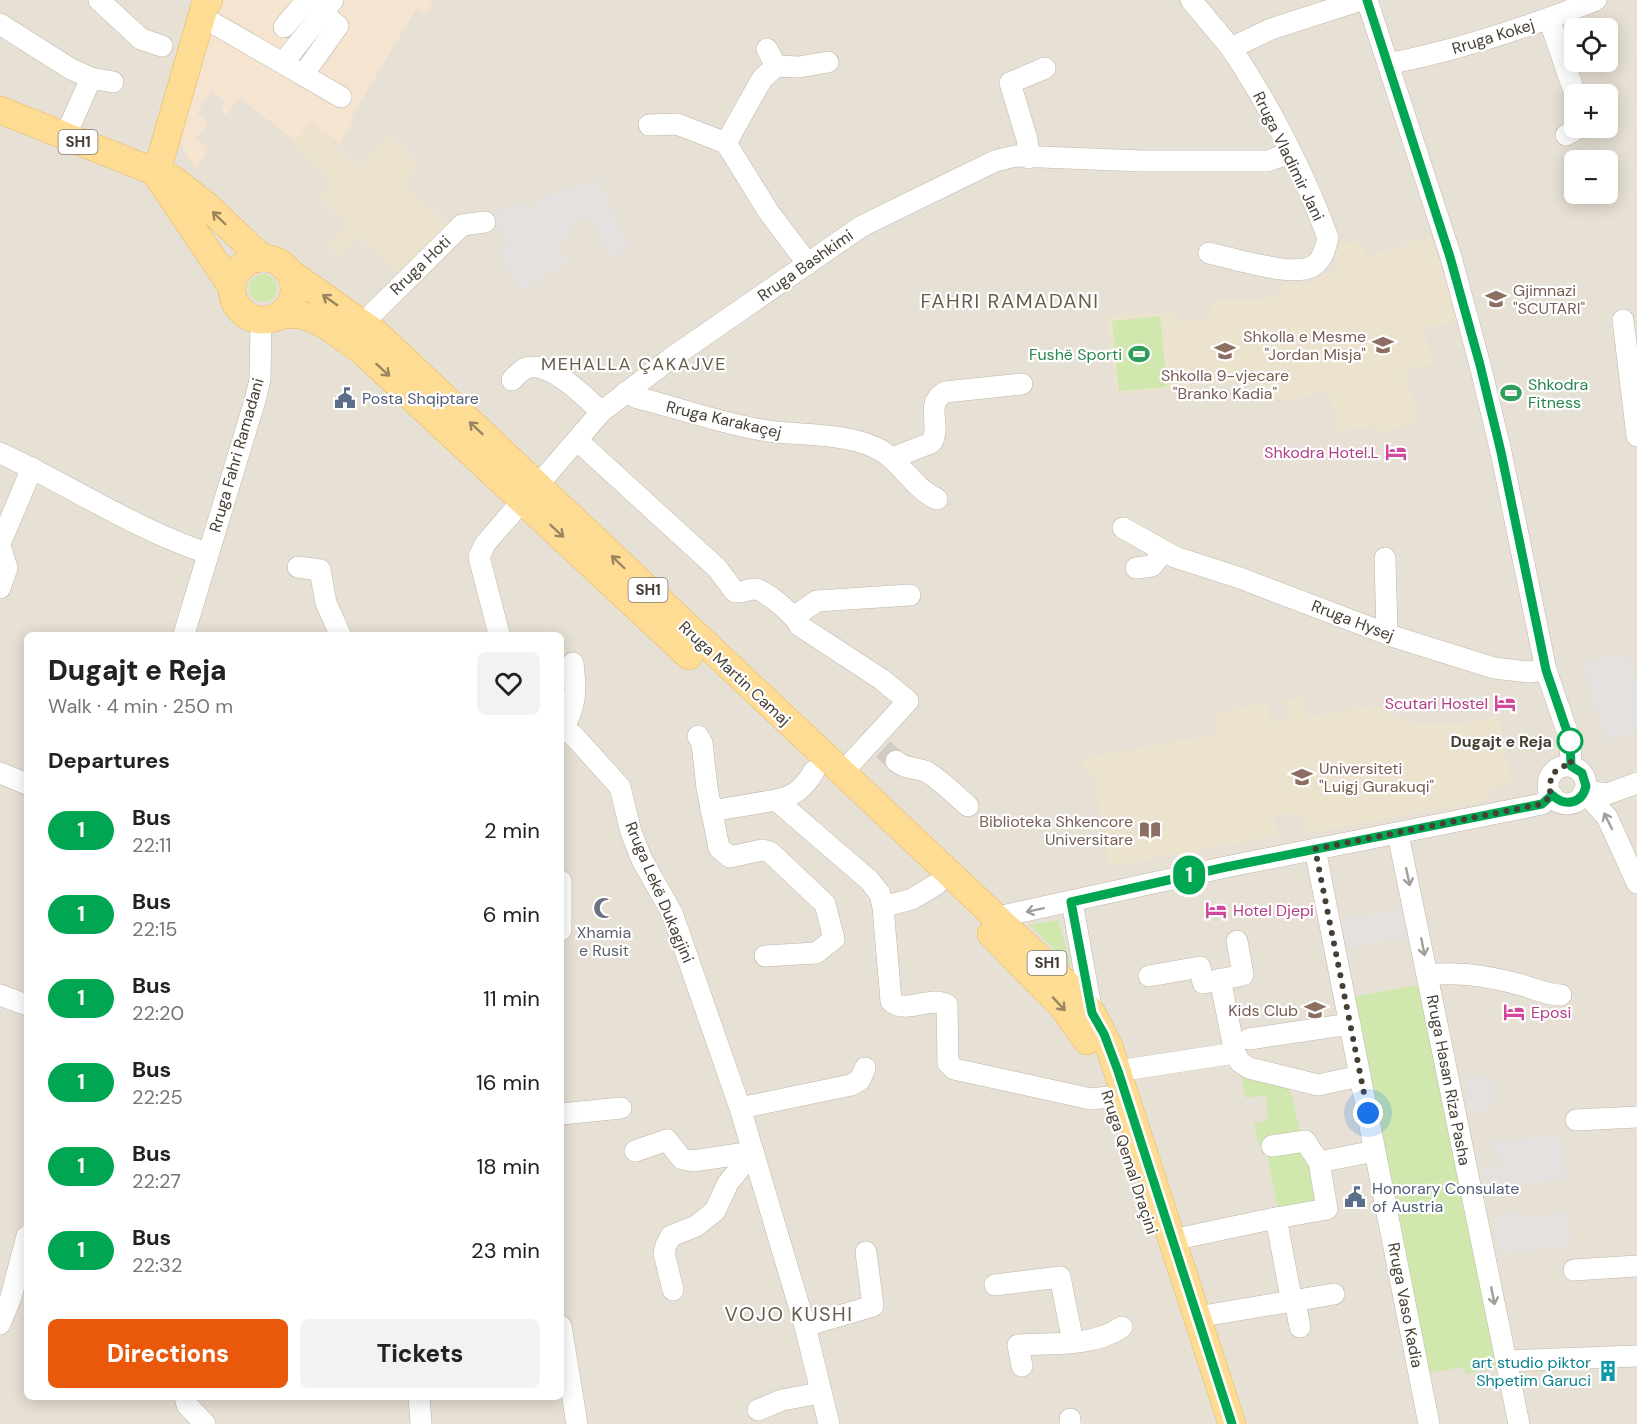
<!DOCTYPE html>
<meta charset="utf-8">
<style>
body{margin:0;font-family:"DM Sans",sans-serif;background:#f2f2f2;color:#222;height:100vh;display:flex;flex-direction:column;font-size:22px;white-space:nowrap}
*{box-sizing:border-box;margin:0}
p{font-size:20px;color:#767676}
.icon{flex:none;width:33px;height:33px;fill:none;stroke:currentColor;stroke-width:2;stroke-linecap:round;stroke-linejoin:round}
.map{position:relative;flex:1;overflow:hidden}
.sheet{position:absolute;left:24px;top:632px;width:540px;height:768px;display:flex;flex-direction:column;background:#fff;border-radius:9px;box-shadow:0 3px 15px #0003}
.sheet>*{flex:none}
.badge{padding:0 12px;border-radius:20px;font-size:21px;line-height:39px}
.fabs{position:absolute;left:1564px;top:18px;display:grid;gap:12px}
.fabs a{display:grid;place-items:center;width:54px;height:54px;border-radius:9px;background:#fff;box-shadow:0 3px 15px #0003;font-size:30px}
.you{position:absolute;width:30px;height:30px;margin:-15px;border:4px solid #fff;border-radius:50%;background:#1a73e8;box-shadow:0 0 0 9px #1a73e833}
.map>.badge{position:absolute;translate:-50% -50%;box-shadow:0 0 0 3px #fff}
h2{padding:0 24px;font-size:22px;line-height:54px}
.round{display:grid;place-items:center;flex:none;width:63px;height:63px;border-radius:9px;background:#f2f2f2}
.summary{display:flex;align-items:center;justify-content:space-between;height:102px;padding:0 24px}
h1{font-size:28px;font-weight:800;line-height:45px}
.button{display:flex;gap:12px;margin-top:auto;padding:12px 24px}
.button a{flex:1;height:69px;border-radius:9px;background:#ea580c;color:#fff;font-size:24px;font-weight:800;line-height:69px;text-align:center}
.button a+a{background:#f2f2f2;color:#222}
ul{padding:0;list-style:none}
li{display:flex;align-items:center;gap:18px;height:84px;padding:0 24px}
li div{flex:1}
li b{display:block;font-size:22px}
li em{font-style:normal}
li .badge{min-width:66px;font-weight:700;text-align:center}
.map>svg:first-child{display:block}
.residential{fill:#e7e0d4;fill-rule:evenodd}
.commercial{fill:#f5e4d0}
.education{fill:#ece3cf}
.green{fill:#d0e8ae}
.parking{fill:#e4e1de}
.lines{fill:none;stroke-linecap:round;stroke-linejoin:round}
.minor-tunnel{stroke:#d0cbc3;stroke-width:21;stroke-dasharray:21 10;stroke-linecap:butt}
.minor-casing{stroke:#bfb6a8;stroke-width:22}
.major-casing{stroke:#e5b862;stroke-width:28}
.minor{stroke:#fff;stroke-width:21}
.major{stroke:#ffdc93;stroke-width:27}
.oneway{stroke:#99865f}
.oneway2{stroke:#a29f9a}
.line-casing{stroke:#fff;stroke-width:14}
.line{stroke:#00a651;stroke-width:9}
.walk{stroke:#463f35;stroke-width:6;stroke-dasharray:0 10.8}
.stop-dot{fill:#fff;stroke:#00a651;stroke-width:3}
.labels{text-anchor:middle;stroke-width:4.5;stroke-linejoin:round;paint-order:stroke}
.shield{fill:#fff;stroke:#7e7972;stroke-width:1.5}
.shield-label{font-size:15px;font-weight:bold;fill:#463f35}
.street-label{font-size:16px;fill:#463f35;stroke:#fff}
.education-label{font-size:16px;fill:#785e54;stroke:#fff;text-anchor:end}
.leisure-label{font-size:16px;fill:#27864d;stroke:#fff;text-anchor:end}
.service-label{font-size:16px;fill:#4e5e75;stroke:#fff;text-anchor:start}
.hotel-label{font-size:16px;fill:#b23c85;stroke:#fff;text-anchor:end}
.stop-label{font-size:16px;font-weight:bold;fill:#463f35;stroke:#fff;text-anchor:end}
.worship-label{font-size:16px;fill:#5b616d;stroke:#fff}
.culture-label{font-size:16px;fill:#0d838f;stroke:#fff;text-anchor:end}
.neighbourhood-label{font-size:18px;letter-spacing:1.5px;fill:#695c4c;stroke:#fff}
.quarter-label{font-size:20px;letter-spacing:1.5px;fill:#695c4c;stroke:#fff}
</style>
<div class="map">
<svg width="1637" height="1424" viewBox="0 0 1637 1424">
<rect width="100%" height="100%" fill="#f3eee6"/>
<path class="residential" d="M0,0H1637V1424H0ZM1575,28H1608V62H1575ZM1575,94H1608V128H1575ZM1575,160H1608V194H1575ZM27,634H561V1396H27Z"/>
<path class="commercial" d="M223,0H430L433,2L426,15L416,9L351,118L354,120L340,144L312,123L295,141L240,98L226,115L220,109L225,103L211,90L197,114L209,123L196,139L209,148L196,171L179,142L202,52Z"/>
<g class="education">
<path d="M312,122L358,166L389,134L420,164L403,182L451,227L402,278L357,237L338,257L326,245L346,224L318,198L334,182L293,143Z"/>
<path d="M1431,237L1457,320L1424,328L1432,363L1404,372L1419,422L1378,433L1376,425L1338,432L1330,393L1324,391L1286,401L1256,392L1254,380L1116,395L1107,317L1159,313L1175,315V322L1210,317L1213,299L1229,301L1236,299L1266,301L1288,284H1312L1311,279L1340,270L1333,248L1361,239L1366,257Z"/>
<path d="M1303,698L1307,718L1384,704L1388,715L1426,725L1465,723L1498,715L1511,783L1489,788L1491,800L1306,833L1303,818L1297,819L1292,813L1274,816L1278,836L1109,867L1093,771H1084L1082,759L1216,734L1212,714L1267,703L1270,723L1289,720L1286,701Z"/>
</g>
<g class="green">
<circle cx="263" cy="288" r="14"/>
<path d="M1160,316L1167,387L1119,391L1112,321Z"/>
<path d="M1058,920L1072,967L1029,925Z"/>
<path d="M1423,984L1496,1368L1465,1374L1463,1367L1429,1373L1353,997Z"/>
<path d="M1242,1074L1282,1079L1292,1095L1301,1137L1259,1146L1254,1124L1268,1120L1266,1095L1245,1098Z"/>
<path d="M1301,1146L1315,1166L1323,1205L1279,1213L1266,1151Z"/>
</g>
<g class="parking">
<path d="M599,179L629,247L612,259L588,215L570,225L574,234L557,245L568,263L520,291L497,253L509,245L499,228H487L484,215L523,204L526,210L534,207L532,201Z"/>
<path d="M1628,653L1637,682V732L1607,743L1582,662Z"/>
<path d="M1401,908L1407,937L1347,949L1341,920Z"/>
<path d="M1491,1074L1495,1102L1489,1103L1490,1110L1469,1113L1465,1077Z"/>
<path d="M1563,1136L1566,1180L1487,1186L1480,1169L1502,1165L1500,1155L1493,1156L1491,1141Z"/>
<path d="M1523,1212L1524,1217L1569,1213L1572,1246L1499,1255L1493,1215Z"/>
</g>
<g class="lines">
<path class="minor-tunnel" d="M883,749L896,761"/>
<defs>
<g id="minor">
<path d="M99,0L141,39L162,46"/>
<path d="M1191,0L1231,48"/>
<path d="M1367,0L1451,257L1480,365L1501,452L1546,670L1570,740L1571,766"/>
<path d="M201,16L341,97"/>
<path d="M1549,19L1575,94"/>
<path d="M0,24L71,69L91,78L65,137"/>
<path d="M284,27L307,0"/>
<path d="M767,49L776,66"/>
<path d="M283,63L333,0"/>
<path d="M1388,64C1459,50 1529,27 1596,0"/>
<path d="M303,75L338,26L307,0"/>
<path d="M91,78L113,82"/>
<path d="M649,125L677,124L726,143L768,211L808,264"/>
<path d="M1566,135L1579,128"/>
<path d="M726,143L762,79L776,66L799,67L828,62"/>
<path d="M1029,158L1027,139L1010,83L1045,68"/>
<path d="M1209,253C1231,258 1294,278 1313,266C1323,260 1325,249 1328,238C1305,175 1269,104 1231,48L1271,29L1361,0"/>
<path d="M1623,320L1637,436"/>
<path d="M363,323L462,225L485,222"/>
<path d="M512,380C516,376 521,370 526,368C549,360 587,398 601,412"/>
<path d="M626,392L638,398C679,408 720,423 762,430C797,436 841,432 874,447C900,458 911,487 937,499"/>
<path d="M578,441L717,568L735,592C742,593 748,589 755,589C766,590 795,616 800,626L881,679L908,701L842,773"/>
<path d="M0,453C70,485 134,529 207,553"/>
<path d="M892,458L931,443C943,427 923,405 945,392L1022,384"/>
<path d="M537,486L601,412L670,359L862,226L995,161L1015,156L1142,161H1268L1290,153"/>
<path d="M1123,528L1175,557L1240,578L1395,637L1494,668L1528,672L1546,670"/>
<path d="M0,544L32,468"/>
<path d="M0,546L7,568L0,588"/>
<path d="M1385,558L1387,632"/>
<path d="M298,567L320,570L326,603L340,634"/>
<path d="M1136,568L1152,566L1164,551"/>
<path d="M795,616L817,601L910,595"/>
<path d="M184,634L256,397L260,379L261,321"/>
<path d="M499,634L479,557L485,544L523,500"/>
<path d="M561,727L574,736L620,787L631,832L642,860L672,913L740,1108L805,1326L829,1424"/>
<path d="M563,728C577,705 576,688 573,663"/>
<path d="M698,736L702,743L707,788L719,848L730,857L762,850L770,852L825,904L834,939L816,953L765,956"/>
<path d="M896,761C906,770 917,767 927,772C942,781 955,795 968,806"/>
<circle cx="1567" cy="785" r="19"/>
<path d="M0,773L27,784"/>
<path d="M1585,791L1607,794L1637,783"/>
<path d="M1584,792L1607,817L1637,883"/>
<path d="M776,800C794,797 805,787 814,771"/>
<path d="M711,811L776,800L869,880L880,894L883,907L891,1001C905,1015 931,995 947,1005L948,1063L954,1069L1091,1099L1109,1097"/>
<path d="M1398,834L1519,1424"/>
<path d="M1315,849L1429,1424"/>
<path d="M561,881V930"/>
<path d="M1072,902L1092,1013"/>
<path d="M883,907L912,899L937,884"/>
<path d="M998,917L1226,867L1542,804L1552,795"/>
<path d="M1428,975C1459,971 1495,977 1525,986C1538,990 1547,995 1561,995"/>
<path d="M1149,976L1200,967L1203,983L1243,975L1237,941"/>
<path d="M1220,979L1235,1053L1240,1062L1249,1068L1318,1085L1360,1076"/>
<path d="M0,995L27,1005"/>
<path d="M1249,1039L1350,1024"/>
<path d="M1118,1071L1235,1053"/>
<path d="M740,1108L851,1085L860,1080L865,1068"/>
<path d="M561,1114L621,1108"/>
<path d="M1576,1120L1637,1117"/>
<path d="M1272,1146L1305,1141L1319,1162L1327,1209L1276,1218L1292,1303"/>
<path d="M635,1151L667,1140L682,1159L693,1161L753,1152"/>
<path d="M1319,1162L1375,1151"/>
<path d="M1172,1240L1276,1218"/>
<path d="M1574,1270L1637,1266"/>
<path d="M995,1285L1060,1277L1073,1342"/>
<path d="M673,1290L664,1253L666,1245L671,1236L696,1226L715,1211L728,1183L753,1152"/>
<path d="M1295,1302L1300,1327"/>
<path d="M1197,1317L1334,1294"/>
<path d="M0,1324L11,1297L27,1236"/>
<path d="M561,1326L577,1424"/>
<path d="M805,1326L873,1306L866,1252"/>
<path d="M1506,1361L1637,1356"/>
<path d="M1022,1366L1018,1345C1052,1343 1093,1347 1122,1327"/>
<path d="M185,1396L187,1405L205,1424"/>
<path d="M419,1396L421,1424"/>
<path d="M758,1410L782,1400L820,1393"/>
<path d="M1070,1419V1424"/>
</g>
<g id="major">
<path d="M0,110L173,179L206,205L262,258"/>
<path d="M156,174L204,8L209,0"/>
<path d="M158,177L232,287"/>
<circle cx="263" cy="289" r="31"/>
<path d="M289,272L377,334L1071,988L1092,1013L1109,1046L1232,1424"/>
<path d="M280,316C312,308 337,334 362,351L689,656"/>
<path d="M991,934L1063,1007L1087,1041"/>
</g>
</defs>
<use href="#minor" class="minor-casing"/>
<use href="#major" class="major-casing"/>
<use href="#minor" class="minor"/>
<use href="#major" class="major"/>
</g>
<defs><path id="oneway-shaft" d="M-6 0H5M1.5-3L5.5 0L1.5 3" fill="none" stroke-width="1.6" stroke-linecap="round" stroke-linejoin="round" transform="scale(1.5)"/></defs>
<g class="oneway">
<use href="#oneway-shaft" transform="translate(219 218) rotate(-136)"/>
<use href="#oneway-shaft" transform="translate(330 300) rotate(-145)"/>
<use href="#oneway-shaft" transform="translate(383 370) rotate(42)"/>
<use href="#oneway-shaft" transform="translate(476 428) rotate(-137)"/>
<use href="#oneway-shaft" transform="translate(557 531) rotate(43)"/>
<use href="#oneway-shaft" transform="translate(618 562) rotate(-136)"/>
<use href="#oneway-shaft" transform="translate(1059 1004) rotate(47)"/>
</g>
<g class="oneway2">
<use href="#oneway-shaft" transform="translate(1608 821) rotate(-116)"/>
<use href="#oneway-shaft" transform="translate(1408 877) rotate(78)"/>
<use href="#oneway-shaft" transform="translate(1035 910) rotate(168)"/>
<use href="#oneway-shaft" transform="translate(1423 947) rotate(79)"/>
<use href="#oneway-shaft" transform="translate(1493 1296) rotate(79)"/>
</g>
<g class="lines">
<defs>
<path id="line" d="M1232,1424L1118,1071L1104,1034L1092,1013L1071,902L1226,867L1542,804L1552,795C1565,807 1582,804 1586,786L1582,773L1571,766L1570,740L1546,670L1501,452L1480,365L1450,257L1367,0"/>
</defs>
<use href="#line" class="line-casing"/>
<use href="#line" class="line"/>
<path class="walk" d="M1368,1113L1315,849L1542,804L1552,795L1549,789L1552,774L1564,766H1571L1570,741"/>
</g>
<defs>
<symbol id="school-bare" viewBox="-9 -9 18 18"><path d="M0-5L7-2L0 1L-7-2ZM-4 1L0 2.5L4 1V4Q0 6-4 4Z" fill="#8d6e63" stroke="#fff" stroke-width="2.5" paint-order="stroke"/></symbol>
<symbol id="stadium-bare" viewBox="-9 -9 18 18"><path d="M0-5a6.5 5 0 1 0 0 10a6.5 5 0 1 0 0-10ZM-3.5-1.8h7v3.6h-7Z" fill="#2e9e5b" stroke="#fff" stroke-width="2.5" paint-order="stroke"/></symbol>
<symbol id="civic-bare" viewBox="-9 -9 18 18"><path d="M-.6-6.5H3V-4.5H.6V-3L4-1V1h2V6H-6V1h2V-1L-.6-3ZM-1.2 2.5V6h2.4V2.5Z" fill="#5c6f8a" stroke="#fff" stroke-width="2.5" paint-order="stroke"/></symbol>
<symbol id="hotel-bare" viewBox="-9 -9 18 18"><path d="M-6-4.5h1.5V1H6V5H4.5V3h-9V5H-6ZM-4 0a1.8 1.8 0 1 1 3.6 0ZM.5 0V-2.5h3Q6-2.5 6 0Z" fill="#d1479c" stroke="#fff" stroke-width="2.5" paint-order="stroke"/></symbol>
<symbol id="university-bare" viewBox="-9 -9 18 18"><path d="M0-5L7-2L0 1L-7-2ZM-4 1L0 2.5L4 1V4Q0 6-4 4Z" fill="#8d6e63" stroke="#fff" stroke-width="2.5" paint-order="stroke"/></symbol>
<symbol id="library-bare" viewBox="-9 -9 18 18"><path d="M-6-4Q-3-5.5-.7-3.5V5Q-3 3-6 4ZM6-4Q3-5.5 .7-3.5V5Q3 3 6 4Z" fill="#8d6e63" stroke="#fff" stroke-width="2.5" paint-order="stroke"/></symbol>
<symbol id="mosque-bare" viewBox="-9 -9 18 18"><path d="M3.5-4.9A6 6 0 1 0 3.5 4.9A5 5 0 1 1 3.5-4.9Z" fill="#6b7280" stroke="#fff" stroke-width="2.5" paint-order="stroke"/></symbol>
<symbol id="building-bare" viewBox="-9 -9 18 18"><path d="M-4-6H4V6H1V3H-1V6H-4ZM-2.5-4.3h1.7v1.8h-1.7ZM.8-4.3h1.7v1.8H.8ZM-2.5-1h1.7V.8h-1.7ZM.8-1h1.7V.8H.8Z" fill="#0f9aa8" stroke="#fff" stroke-width="2.5" paint-order="stroke"/></symbol>
</defs>
<g fill-rule="evenodd">
<use href="#school-bare" x="1481" y="284" width="30" height="30"/>
<use href="#school-bare" x="1368" y="330" width="30" height="30"/>
<use href="#school-bare" x="1210" y="336" width="30" height="30"/>
<use href="#stadium-bare" x="1124" y="339" width="30" height="30"/>
<use href="#stadium-bare" x="1496" y="378" width="30" height="30"/>
<use href="#civic-bare" x="330" y="383" width="30" height="30"/>
<use href="#hotel-bare" x="1381" y="437" width="30" height="30"/>
<use href="#hotel-bare" x="1490" y="688" width="30" height="30"/>
<use href="#university-bare" x="1287" y="762" width="30" height="30"/>
<use href="#library-bare" x="1135" y="815" width="30" height="30"/>
<use href="#mosque-bare" x="589" y="893" width="30" height="30"/>
<use href="#hotel-bare" x="1201" y="895" width="30" height="30"/>
<use href="#school-bare" x="1300" y="995" width="30" height="30"/>
<use href="#hotel-bare" x="1499" y="997" width="30" height="30"/>
<use href="#civic-bare" x="1340" y="1182" width="30" height="30"/>
<use href="#building-bare" x="1593" y="1356" width="30" height="30"/>
</g>
<circle class="stop-dot" cx="1570" cy="741" r="12"/>
<g class="labels">
<g class="shield">
<rect x="58.5" y="130" width="39" height="24" rx="4.5"/>
<rect x="628.5" y="578" width="39" height="24" rx="4.5"/>
<rect x="1027.5" y="951" width="39" height="24" rx="4.5"/>
</g>
<g class="shield-label">
<text x="78" y="147">SH1</text>
<text x="648" y="595">SH1</text>
<text x="1047" y="968">SH1</text>
</g>
<g class="street-label">
<text transform="translate(1493 36) rotate(-17)" y="6">Rruga Kokej</text>
<text transform="translate(1289 156) rotate(64)" y="6">Rruga Vladimir Jani</text>
<text transform="translate(420 265) rotate(-44)" y="6">Rruga Hoti</text>
<text transform="translate(805 265) rotate(-35)" y="6">Rruga Bashkimi</text>
<text transform="translate(724 419) rotate(13)" y="6">Rruga Karakaçej</text>
<text transform="translate(236 455) rotate(-74)" y="6">Rruga Fahri Ramadani</text>
<text transform="translate(1353 620) rotate(21)" y="6">Rruga Hysej</text>
<text transform="translate(735 673) rotate(43)" y="6">Rruga Martin Camaj</text>
<text transform="translate(660 892) rotate(67)" y="6">Rruga Lekë Dukagjini</text>
<text transform="translate(1449 1080) rotate(79)" y="6">Rruga Hasan Riza Pasha</text>
<text transform="translate(1130 1162) rotate(72)" y="6">Rruga Qemal Draçini</text>
<text transform="translate(1406 1305) rotate(79)" y="6">Rruga Vaso Kadia</text>
</g>
<g class="education-label">
<text x="1513" y="296" text-anchor="start">Gjimnazi<tspan x="1513" dy="18">"SCUTARI"</tspan></text>
<text x="1366" y="342">Shkolla e Mesme<tspan x="1366" dy="18">"Jordan Misja"</tspan></text>
<text x="1225" y="381" text-anchor="middle">Shkolla 9-vjecare<tspan x="1225" dy="18">"Branko Kadia"</tspan></text>
<text x="1319" y="774" text-anchor="start">Universiteti<tspan x="1319" dy="18">"Luigj Gurakuqi"</tspan></text>
<text x="1133" y="827">Biblioteka Shkencore<tspan x="1133" dy="18">Universitare</tspan></text>
<text x="1298" y="1016">Kids Club</text>
</g>
<g class="leisure-label">
<text x="1122" y="360">Fushë Sporti</text>
<text x="1528" y="390" text-anchor="start">Shkodra<tspan x="1528" dy="18">Fitness</tspan></text>
</g>
<g class="service-label">
<text x="362" y="404">Posta Shqiptare</text>
<text x="1372" y="1194">Honorary Consulate<tspan x="1372" dy="18">of Austria</tspan></text>
</g>
<g class="hotel-label">
<text x="1379" y="458">Shkodra Hotel.L</text>
<text x="1488" y="709">Scutari Hostel</text>
<text x="1233" y="916" text-anchor="start">Hotel Djepi</text>
<text x="1531" y="1018" text-anchor="start">Eposi</text>
</g>
<g class="stop-label">
<text x="1552" y="747">Dugajt e Reja</text>
</g>
<g class="worship-label">
<text x="604" y="938">Xhamia<tspan x="604" dy="18">e Rusit</tspan></text>
</g>
<g class="culture-label">
<text x="1591" y="1368">art studio piktor<tspan x="1591" dy="18">Shpetim Garuci</tspan></text>
</g>
<g class="neighbourhood-label">
<text x="634" y="370">MEHALLA ÇAKAJVE</text>
</g>
<g class="quarter-label">
<text x="1010" y="308">FAHRI RAMADANI</text>
<text x="789" y="1321">VOJO KUSHI</text>
</g>
</g>
</svg>
<div class="fabs">
<a><svg class="icon" aria-label="locate" viewBox="0 0 24 24"><circle cx="12" cy="12" r="6"/><path d="M12 2v4M12 18v4M2 12h4M18 12h4"/></svg></a>
<a>+</a>
<a>−</a>
</div>
<div class="you" style="left:1368px;top:1113px"></div>
<b class="badge" style="left:1189px;top:875px;background:#00a651;color:#fff">1</b>
<section class="sheet">
<div class="summary"><div><h1>Dugajt e Reja</h1><p>Walk · 4 min · 250 m</p></div><a class="round"><svg class="icon" aria-label="heart" viewBox="0 0 24 24"><path d="M12 20l-8-8c-3-5 5-10 8-4 3-6 11-1 8 4z"/></svg></a></div>
<h2>Departures</h2>
<ul>
<li><span class="badge" style="background:#00a651;color:#fff">1</span><div><b>Bus</b><p>22:11</p></div><em>2 min</em></li>
<li><span class="badge" style="background:#00a651;color:#fff">1</span><div><b>Bus</b><p>22:15</p></div><em>6 min</em></li>
<li><span class="badge" style="background:#00a651;color:#fff">1</span><div><b>Bus</b><p>22:20</p></div><em>11 min</em></li>
<li><span class="badge" style="background:#00a651;color:#fff">1</span><div><b>Bus</b><p>22:25</p></div><em>16 min</em></li>
<li><span class="badge" style="background:#00a651;color:#fff">1</span><div><b>Bus</b><p>22:27</p></div><em>18 min</em></li>
<li><span class="badge" style="background:#00a651;color:#fff">1</span><div><b>Bus</b><p>22:32</p></div><em>23 min</em></li>
</ul>
<div class="button"><a>Directions</a><a>Tickets</a></div>
</section>
</div>
